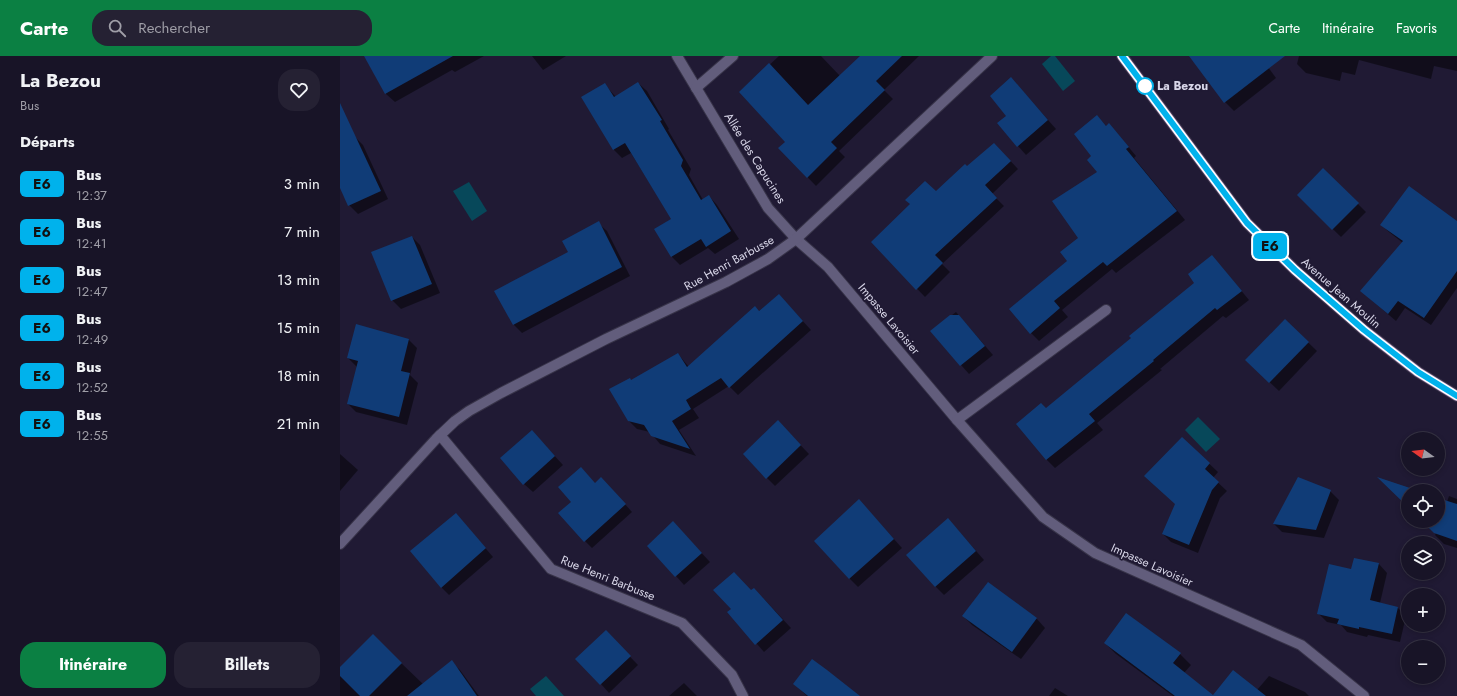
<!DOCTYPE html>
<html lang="fr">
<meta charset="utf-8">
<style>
body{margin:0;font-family:Jost,sans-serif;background:#252133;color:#f1f3f6;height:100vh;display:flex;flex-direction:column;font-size:15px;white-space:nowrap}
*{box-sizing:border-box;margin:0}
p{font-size:13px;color:#9f9ea7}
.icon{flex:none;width:22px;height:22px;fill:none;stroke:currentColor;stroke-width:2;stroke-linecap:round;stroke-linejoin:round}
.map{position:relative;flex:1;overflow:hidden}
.drawer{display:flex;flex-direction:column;background:#181427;width:340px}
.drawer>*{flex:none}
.badge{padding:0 8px;border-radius:6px;font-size:14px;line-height:26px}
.needle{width:26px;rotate:284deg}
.buttons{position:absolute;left:1061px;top:376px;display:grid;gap:8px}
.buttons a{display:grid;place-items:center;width:44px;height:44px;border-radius:50%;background:#181427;box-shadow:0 2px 6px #0003,0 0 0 1px #363344;font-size:20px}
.map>.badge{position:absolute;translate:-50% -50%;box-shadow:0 0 0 2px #fff}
h2{padding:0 20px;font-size:15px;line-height:36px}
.round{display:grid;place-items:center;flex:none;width:42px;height:42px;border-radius:16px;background:#252133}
.overview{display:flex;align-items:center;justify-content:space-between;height:68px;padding:0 20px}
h1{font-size:19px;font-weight:700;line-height:30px}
.cta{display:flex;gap:8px;margin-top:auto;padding:8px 20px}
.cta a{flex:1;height:46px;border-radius:16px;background:#0b8043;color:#fff;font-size:16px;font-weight:700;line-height:46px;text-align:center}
.cta a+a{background:#252133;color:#f1f3f6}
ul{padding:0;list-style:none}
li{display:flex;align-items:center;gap:12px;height:48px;padding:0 20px}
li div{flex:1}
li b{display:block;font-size:15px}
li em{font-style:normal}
li .badge{min-width:44px;font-weight:700;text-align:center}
header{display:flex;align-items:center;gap:24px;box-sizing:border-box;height:56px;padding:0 20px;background:#0b8043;color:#fff}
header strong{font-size:19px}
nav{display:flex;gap:22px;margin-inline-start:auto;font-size:14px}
.search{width:280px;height:36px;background:#252133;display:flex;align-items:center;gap:10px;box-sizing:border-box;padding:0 14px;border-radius:16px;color:#9f9ea7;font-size:15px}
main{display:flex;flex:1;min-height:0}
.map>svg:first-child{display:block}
.water{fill:#07485a}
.shadow{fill:#0007}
.building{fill:#103c77}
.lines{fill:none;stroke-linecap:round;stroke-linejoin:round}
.minor-casing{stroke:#373348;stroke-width:12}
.major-casing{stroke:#373348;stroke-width:12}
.minor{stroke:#625d7c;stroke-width:10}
.major{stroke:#a280ad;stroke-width:10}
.line-casing{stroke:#fff;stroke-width:9}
.line{stroke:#00b2ec;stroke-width:6}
.stop-dot{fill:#fff;stroke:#00b2ec;stroke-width:2}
.labels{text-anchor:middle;stroke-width:3.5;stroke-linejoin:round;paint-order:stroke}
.stop-label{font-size:12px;font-weight:bold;fill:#d8d6e8;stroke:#201a34;text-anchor:start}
.street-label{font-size:12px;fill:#d8d6e8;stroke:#201a34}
</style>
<header>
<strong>Carte</strong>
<div class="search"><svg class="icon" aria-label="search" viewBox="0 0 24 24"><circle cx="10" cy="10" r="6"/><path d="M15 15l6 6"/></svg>Rechercher</div>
<nav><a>Carte</a><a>Itinéraire</a><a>Favoris</a></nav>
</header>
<main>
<section class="drawer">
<div class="overview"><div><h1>La Bezou</h1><p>Bus</p></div><a class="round"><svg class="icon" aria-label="heart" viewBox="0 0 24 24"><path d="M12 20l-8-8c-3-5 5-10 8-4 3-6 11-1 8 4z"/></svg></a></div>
<h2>Départs</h2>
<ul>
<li><span class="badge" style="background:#00b2ec;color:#111">E6</span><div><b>Bus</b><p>12:37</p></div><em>3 min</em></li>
<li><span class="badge" style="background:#00b2ec;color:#111">E6</span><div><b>Bus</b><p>12:41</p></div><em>7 min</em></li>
<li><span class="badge" style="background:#00b2ec;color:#111">E6</span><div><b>Bus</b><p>12:47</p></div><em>13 min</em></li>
<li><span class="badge" style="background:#00b2ec;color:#111">E6</span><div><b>Bus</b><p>12:49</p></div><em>15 min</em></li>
<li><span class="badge" style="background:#00b2ec;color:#111">E6</span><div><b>Bus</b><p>12:52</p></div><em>18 min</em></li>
<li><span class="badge" style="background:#00b2ec;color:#111">E6</span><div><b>Bus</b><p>12:55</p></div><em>21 min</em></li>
</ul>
<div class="cta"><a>Itinéraire</a><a>Billets</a></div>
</section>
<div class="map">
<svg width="1117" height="640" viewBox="0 0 1117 640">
<rect width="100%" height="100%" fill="#201a34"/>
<g class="water">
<path d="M711,0H715L735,25L723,35L702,8Z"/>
<path d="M129,126L147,155L132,165L113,135Z"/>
<path d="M858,361L880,383L866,396L845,374Z"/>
<path d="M206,620L224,640H196L190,633Z"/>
</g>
<g class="shadow">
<path d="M25,0H144L115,16L112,14L55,46L46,38Z"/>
<path d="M192,0H226L203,14Z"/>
<path d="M439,0H481L500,20L521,0H579L544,34L553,43L499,95L505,101L476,130L439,92L446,86L400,36Z"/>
<path d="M850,0H920L936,22L894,55L885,46Z"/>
<path d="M959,0H1117V15L1094,10L1091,23L1019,4L1015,19L1002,16L1000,25L966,17L957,8Z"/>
<path d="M671,22L716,73L686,99L678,90L667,60Z"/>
<path d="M298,27L307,35L329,73L328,74L351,113L349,119L363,144L369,140L377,149L399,183L375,198L368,192L340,209L332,201L315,173L332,163L291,97L282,102L274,94L242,42L264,28L276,41Z"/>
<path d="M757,60L767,71L777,77L796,100L794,102L845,164L776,217L772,213L722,254L728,261L699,285L691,277L739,182L759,117L753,100Z"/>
<path d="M15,81L23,89L48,143L18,158L9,149L0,130V88Z"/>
<path d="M662,96L678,113L652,138L664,150L602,208L610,216L585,241L532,186L596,136Z"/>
<path d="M983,113L1026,156L1001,181L958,139Z"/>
<path d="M1117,166V232L1091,269L1065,252L1056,265L1029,242L1063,187L1049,176L1041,169Z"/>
<path d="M258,167L267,175L290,220L182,277L173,268L229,197Z"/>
<path d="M72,181L80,189L100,237L61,253L52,244Z"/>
<path d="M880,209L909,244L886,262L883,260L820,313L822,314L757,367L763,374L715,412L706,403V353Z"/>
<path d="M439,239L471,274L398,339L389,330L353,353L359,362L339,374L356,400L320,388L310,376L297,373L288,364L292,325L338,298L349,311Z"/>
<path d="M616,256L653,299L629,318L591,275Z"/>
<path d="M945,264L977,295L939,335L906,304Z"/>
<path d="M17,269L69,284L77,292L70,319L78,327L67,369L16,356L8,348L17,311L8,302Z"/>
<path d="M446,374L469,398L435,430L427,422Z"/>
<path d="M842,382L878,416L873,422L887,435L880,442L858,497L831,486L823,478L836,448Z"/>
<path d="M200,384L223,409L193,436L184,428Z"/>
<path d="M0,398L18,414L0,435Z"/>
<path d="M241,412L255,428L268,429L292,456L252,492L245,485L232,446Z"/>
<path d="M990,435L999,444L984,482L942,476L934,468Z"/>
<path d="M1109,440L1117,443V492L1104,488L1095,479L1096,477L1084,465H1098V443L1107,446Z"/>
<path d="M527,453L562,492L518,531L509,522Z"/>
<path d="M124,467L153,501L109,539L101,531Z"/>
<path d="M616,472L644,504L604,539L595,530Z"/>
<path d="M341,475L370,506L344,529L336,520Z"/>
<path d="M1039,508L1047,517L1040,547L1058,552L1066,560L1060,586L1028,579L1027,581L1007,576L1001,569L987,566L978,557L1012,515Z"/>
<path d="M648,527L697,563L705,572L681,603L632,569L623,560Z"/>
<path d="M411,535L422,541L451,572L424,596L389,556Z"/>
<path d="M33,580L83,628L111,606L120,614L139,640H0V613Z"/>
<path d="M274,584L298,609L269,637L261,628Z"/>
<path d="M765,587L840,598L851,609L844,617L872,640H833L776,598Z"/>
<path d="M929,620L965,636L969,640H873L917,634Z"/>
<path d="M344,627L357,640H329Z"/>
<path d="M454,628L519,640H467Z"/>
<path d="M715,632L728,640H709Z"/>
</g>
<g class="building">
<path d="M24,0H113L45,38Z"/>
<path d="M520,0H562L536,25L545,34L491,86L497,92L467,122L438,92L445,86L399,36L429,7L468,49Z"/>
<path d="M849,0H945L884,47Z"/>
<path d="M671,21L708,64L677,91L657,67L666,60L650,40Z"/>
<path d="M298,26L322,64L320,65L343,104L341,110L361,144L369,139L391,175L366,191L361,183L331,201L314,173L331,163L285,87L273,94L241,41L265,27L274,41Z"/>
<path d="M0,47L41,135L8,150L0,132Z"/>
<path d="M757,59L766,70L769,67L789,91L786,93L837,155L767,210L763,206L714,245L720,252L690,278L669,253L727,205L720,196L738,182L712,145L757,116L747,104L751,100L734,78Z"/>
<path d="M654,87L671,105L645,129L657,142L595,199L603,207L576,234L531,186L570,148L565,144L585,125L596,135L625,108L627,110Z"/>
<path d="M983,112L1019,147L992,174L957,139Z"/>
<path d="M1069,130L1117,165V215L1084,262L1058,245L1048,258L1020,235L1063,185L1040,169Z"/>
<path d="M259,165L282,211L173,269L154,235L228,196L222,185Z"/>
<path d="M72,180L92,228L51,245L31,196Z"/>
<path d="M872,199L902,235L877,254L875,252L813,304L814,305L749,358L755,365L706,404L676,368L701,347L706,352L791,282L789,280L854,227L848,218Z"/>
<path d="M439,238L463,265L389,332L381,322L346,344L351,353L332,365L350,393L311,380L304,369L288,365L269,333L290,322L291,324L338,297L347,311L415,250L419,255Z"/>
<path d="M610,259H619L645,290L620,310L590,275Z"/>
<path d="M945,263L969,286L929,327L905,304Z"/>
<path d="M16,268L69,283L61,315L70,317L59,361L7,348L18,305L7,302Z"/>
<path d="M438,364L461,389L426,423L403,398Z"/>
<path d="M192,374L215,400L183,429L160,402Z"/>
<path d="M842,381L870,407L865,413L879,426L872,434L849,489L822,478L835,448L804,420Z"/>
<path d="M241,411L255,427L261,421L286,448L244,486L218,457L231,446L218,431Z"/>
<path d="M958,421L991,434L976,474L933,468Z"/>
<path d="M1037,421L1079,435H1068V451Z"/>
<path d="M1098,442L1117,448V485L1094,477L1082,465H1098Z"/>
<path d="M519,443L554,483L509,523L474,485Z"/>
<path d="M116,457L146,492L101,532L70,495Z"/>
<path d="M608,462L636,495L595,531L566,499Z"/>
<path d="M333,465L362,497L335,521L307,490Z"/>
<path d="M1014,502L1039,507L1030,544L1058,551L1052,578L1019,571V573L997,568L999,563L977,558L989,508L1011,513Z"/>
<path d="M394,516L411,534L414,532L443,564L415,589L387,556L391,553L373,534Z"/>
<path d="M648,526L697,562L672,596L622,560Z"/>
<path d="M786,557L841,597L833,607L873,639L893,614L926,640H835L764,587Z"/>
<path d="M266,574L291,600L260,629L235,603Z"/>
<path d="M33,578L62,607L29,640H20L0,620V611Z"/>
<path d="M472,603L487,614L520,640H468L453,628Z"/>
<path d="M112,604L137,640H67Z"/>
</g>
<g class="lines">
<defs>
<g id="minor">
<path d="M337,0L428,152L456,183L488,211L617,364L703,461L755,497L961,589L1024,640"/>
<path d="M356,32L393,0"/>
<path d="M617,364L766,254"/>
<path d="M100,379L211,513L342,567L392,619L403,640"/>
<path d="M0,488L96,383L115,365L129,355L161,337L266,283L386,226L428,203L456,183L652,0"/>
</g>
<path id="major" d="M782,0L907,167L955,214L1024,274L1078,316L1117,340"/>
</defs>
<use href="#minor" class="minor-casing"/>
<use href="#major" class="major-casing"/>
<use href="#minor" class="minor"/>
<use href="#major" class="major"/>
</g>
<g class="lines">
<defs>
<path id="line" d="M782,0L907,167L955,214L1024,274L1078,316L1117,340"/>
</defs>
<use href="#line" class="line-casing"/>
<use href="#line" class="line"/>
</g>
<circle class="stop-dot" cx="805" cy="30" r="8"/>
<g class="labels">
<g class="stop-label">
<text x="817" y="34">La Bezou</text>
</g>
<g class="street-label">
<text transform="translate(415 102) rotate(58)" y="4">Allée des Capucines</text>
<text transform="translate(389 207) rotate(-29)" y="4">Rue Henri Barbusse</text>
<text transform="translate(1001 237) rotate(41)" y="4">Avenue Jean Moulin</text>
<text transform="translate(549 263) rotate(50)" y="4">Impasse Lavoisier</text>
<text transform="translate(812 509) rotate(24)" y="4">Impasse Lavoisier</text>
<text transform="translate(268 522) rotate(22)" y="4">Rue Henri Barbusse</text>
</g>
</g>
</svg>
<div class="buttons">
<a><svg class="needle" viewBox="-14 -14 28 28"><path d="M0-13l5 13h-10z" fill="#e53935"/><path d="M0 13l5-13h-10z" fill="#9f9ea7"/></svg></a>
<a><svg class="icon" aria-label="locate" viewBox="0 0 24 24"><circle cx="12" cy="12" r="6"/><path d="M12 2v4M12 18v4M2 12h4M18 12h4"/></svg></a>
<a><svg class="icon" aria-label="layers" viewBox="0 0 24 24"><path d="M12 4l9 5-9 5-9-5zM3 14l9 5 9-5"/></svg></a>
<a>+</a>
<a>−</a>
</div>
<b class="badge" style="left:930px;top:190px;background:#00b2ec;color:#111">E6</b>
</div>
</main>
